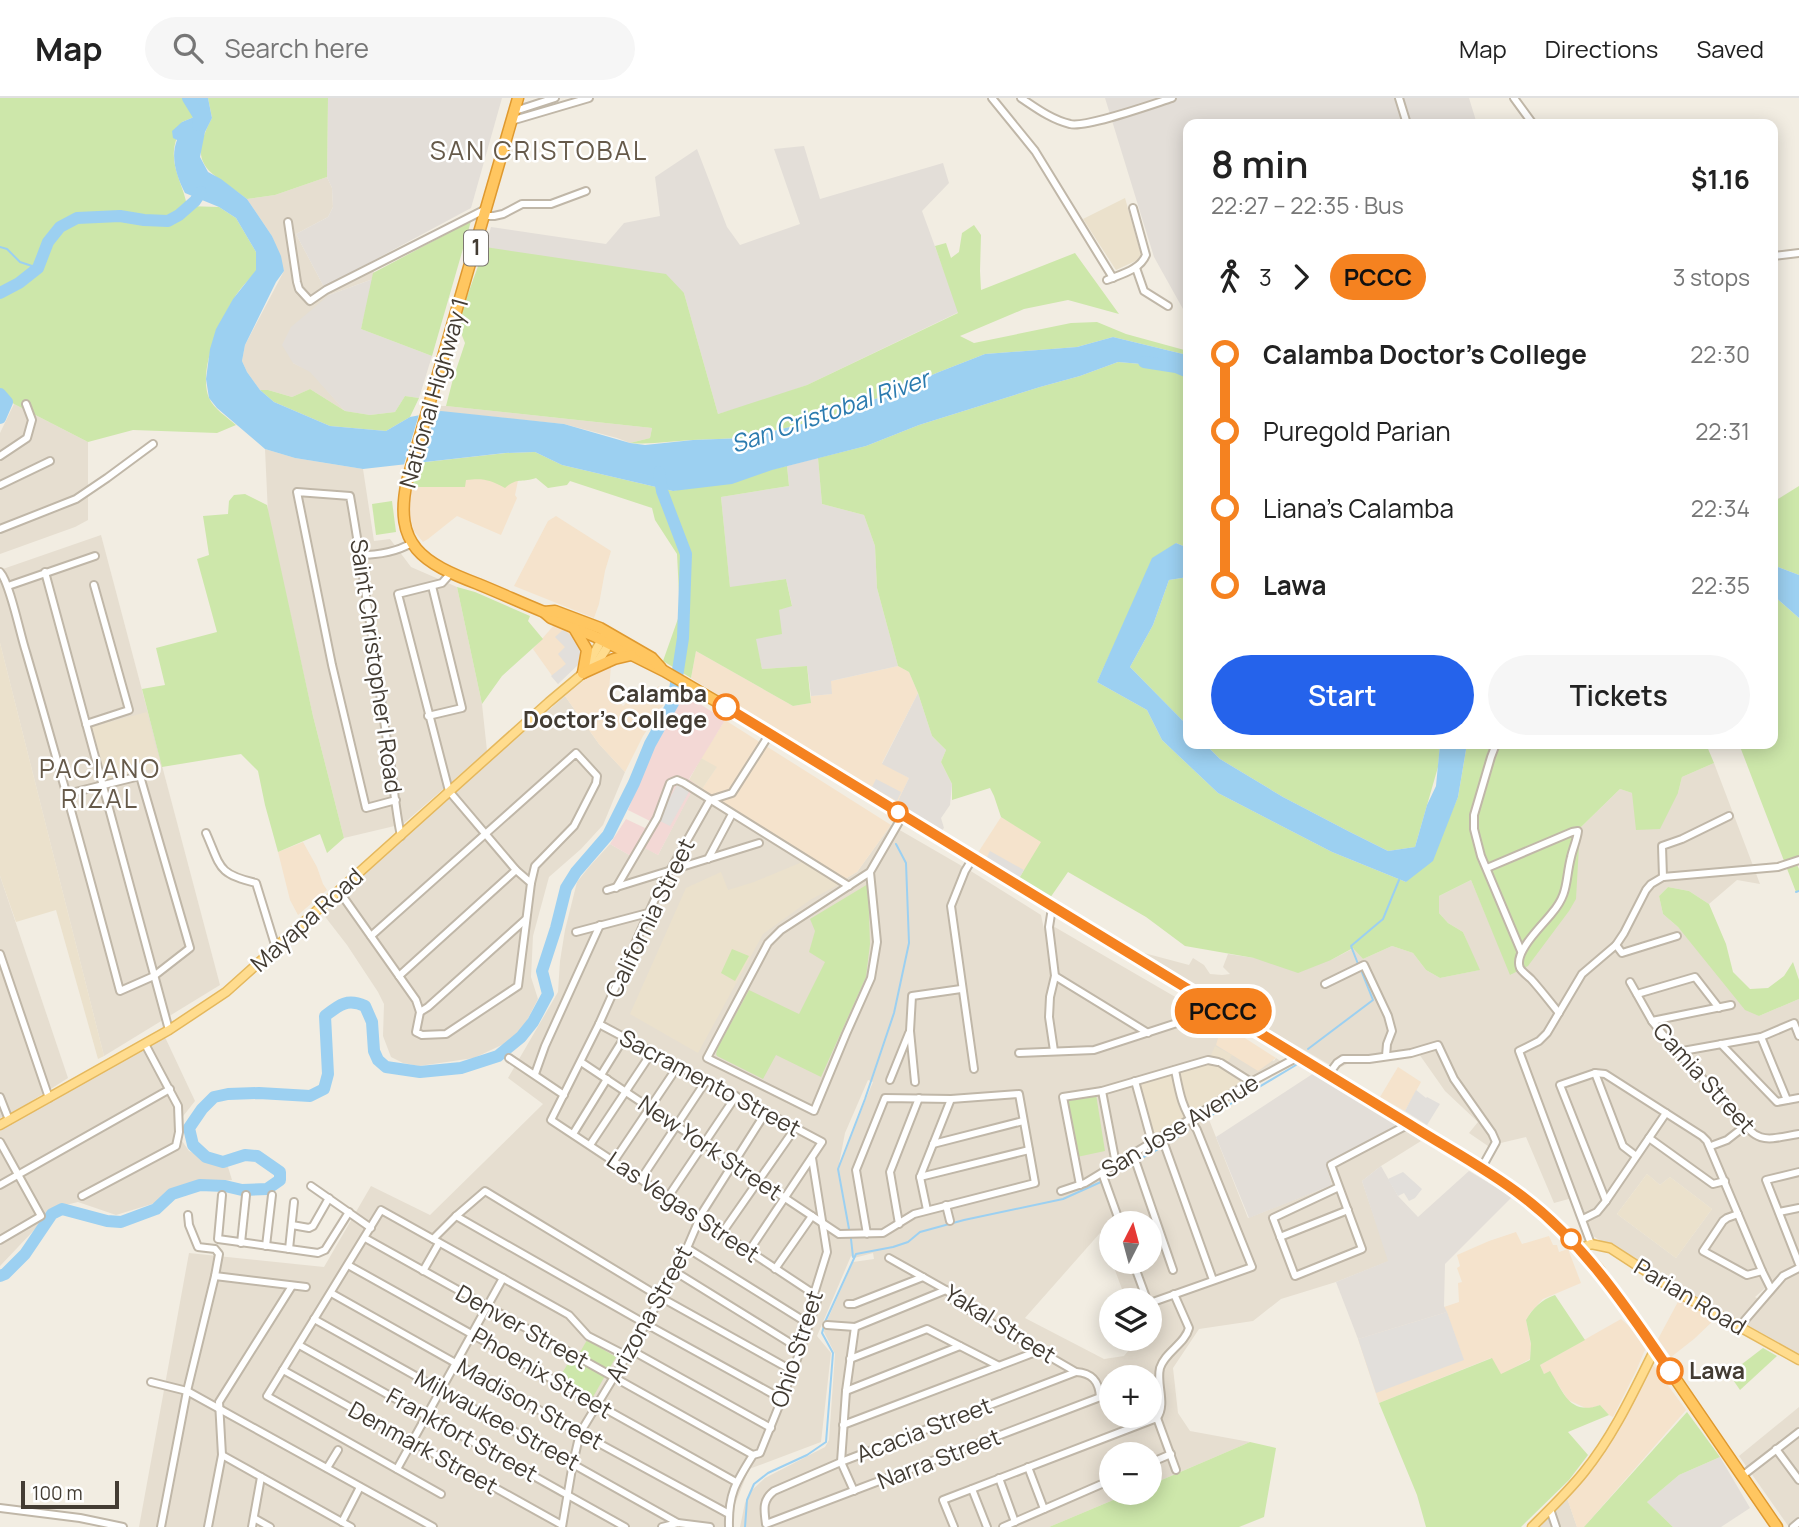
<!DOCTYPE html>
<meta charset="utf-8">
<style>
body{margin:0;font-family:Manrope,sans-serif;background:#f6f6f6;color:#222;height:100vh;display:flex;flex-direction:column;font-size:26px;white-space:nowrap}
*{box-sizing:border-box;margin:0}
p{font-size:23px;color:#767676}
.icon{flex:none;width:38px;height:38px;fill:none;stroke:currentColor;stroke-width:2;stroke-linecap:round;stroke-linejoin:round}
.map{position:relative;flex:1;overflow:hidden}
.sheet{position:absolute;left:1183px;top:21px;width:595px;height:630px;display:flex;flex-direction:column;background:#fff;border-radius:14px;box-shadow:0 4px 18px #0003}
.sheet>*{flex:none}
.badge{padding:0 14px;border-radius:23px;font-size:24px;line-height:46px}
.needle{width:46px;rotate:6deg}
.tools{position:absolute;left:1099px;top:1113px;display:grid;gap:14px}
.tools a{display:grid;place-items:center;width:63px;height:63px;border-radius:50%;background:#fff;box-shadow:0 4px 18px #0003;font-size:35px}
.scale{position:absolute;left:21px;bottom:18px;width:98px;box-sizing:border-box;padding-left:7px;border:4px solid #433c33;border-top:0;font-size:19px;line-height:24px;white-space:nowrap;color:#433c33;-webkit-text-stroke:5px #fff;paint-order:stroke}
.map>.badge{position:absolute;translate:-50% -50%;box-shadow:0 0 0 4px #fff}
.legs{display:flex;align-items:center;gap:10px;height:77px;padding:0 28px;font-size:23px}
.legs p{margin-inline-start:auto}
.head{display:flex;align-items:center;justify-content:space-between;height:119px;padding:0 28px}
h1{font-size:38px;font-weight:600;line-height:52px}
.action{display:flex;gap:14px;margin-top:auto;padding:14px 28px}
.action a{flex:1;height:80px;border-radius:42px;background:#2563eb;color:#fff;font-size:28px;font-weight:600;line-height:80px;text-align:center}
.action a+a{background:#f6f6f6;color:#222}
ul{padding:0 28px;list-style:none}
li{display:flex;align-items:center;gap:24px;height:77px;font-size:26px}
li i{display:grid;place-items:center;width:10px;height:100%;margin:0 9px;background:currentColor}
li i::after{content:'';width:18px;height:18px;margin:-9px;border:5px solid;border-radius:50%;background:#fff}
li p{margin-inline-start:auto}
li:first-child i{background:linear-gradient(#0000 50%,currentColor 0)}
li:last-child i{background:linear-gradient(currentColor 50%,#0000 0)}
header{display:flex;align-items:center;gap:42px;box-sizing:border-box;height:98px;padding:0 35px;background:#fff;border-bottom:2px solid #e0e0e0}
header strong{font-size:33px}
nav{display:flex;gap:38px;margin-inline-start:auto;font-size:24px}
.search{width:490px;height:63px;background:#f6f6f6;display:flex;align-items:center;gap:18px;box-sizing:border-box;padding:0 24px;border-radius:38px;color:#767676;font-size:26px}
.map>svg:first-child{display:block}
.residential{fill:#e6ded0;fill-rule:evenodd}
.commercial{fill:#f5e3cc}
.industrial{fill:#e3ded8}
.education{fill:#ebe1cc}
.medical{fill:#f3d8d5}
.green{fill:#cde7aa}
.parking{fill:#e2dfdb}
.water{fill:#9cd0f1}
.pier{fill:#f2ede2}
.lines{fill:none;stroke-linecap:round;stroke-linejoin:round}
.stream{stroke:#9cd0f1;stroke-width:2}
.river{stroke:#9cd0f1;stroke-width:12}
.minor-casing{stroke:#c0b7a8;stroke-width:10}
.major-casing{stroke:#e5b85d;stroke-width:11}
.highway-casing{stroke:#df992f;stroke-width:13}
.minor{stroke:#fff;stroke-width:6}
.major{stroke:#ffdc8e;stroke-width:8}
.highway{stroke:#ffc660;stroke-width:10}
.line-1-casing{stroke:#fff;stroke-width:16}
.line-1{stroke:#f58220;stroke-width:10}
.stop-1-dot{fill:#fff;stroke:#f58220;stroke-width:3.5}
.labels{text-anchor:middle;stroke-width:5;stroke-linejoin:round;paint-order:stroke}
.shield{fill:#fff;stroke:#7b7670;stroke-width:2}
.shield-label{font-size:21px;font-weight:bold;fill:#433c33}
.street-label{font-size:23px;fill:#433c33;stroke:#fff}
.stop-label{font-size:23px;font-weight:bold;fill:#433c33;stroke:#fff;text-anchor:end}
.water-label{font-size:24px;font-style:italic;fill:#2b7baf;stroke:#fff}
.quarter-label{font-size:26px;letter-spacing:2px;fill:#665a4a;stroke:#fff}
</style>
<header>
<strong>Map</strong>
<div class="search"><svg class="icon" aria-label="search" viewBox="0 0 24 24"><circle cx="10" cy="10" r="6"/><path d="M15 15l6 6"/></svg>Search here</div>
<nav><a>Map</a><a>Directions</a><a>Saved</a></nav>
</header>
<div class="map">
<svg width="1799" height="1429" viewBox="0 0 1799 1429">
<rect width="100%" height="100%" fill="#f2ede2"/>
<g class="residential">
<path d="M327,79L332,90L333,109L328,119L296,136L324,189L375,162L373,181L329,197L293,265L310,273L345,313L310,291L292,299L268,292H260L247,274L242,263L245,247L284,173L272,138L247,101L275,97Z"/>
<path d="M14,306L88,344V422L75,429L0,456V335Z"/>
<path d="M435,308H446L652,330L650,340L630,345L617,340L564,326L434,313Z"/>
<path d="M265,351L295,360L363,371L374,443L390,441L411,469L457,489L482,606L487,653L403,726L344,740L313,618L268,416Z"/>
<path d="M101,437L220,887L104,958L0,545V472Z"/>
<path d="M565,598L599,646L625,674L603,727L581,751L549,779L533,838L531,879L538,901L522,932L508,944L474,960L419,968L403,965L391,959L383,938L384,906L378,894L347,847L323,816L409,732Z"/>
<path d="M1714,665L1760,786L1737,782L1709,806L1689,793L1668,789L1659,798L1663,816L1678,829L1759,918L1799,901V1168L1782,1175L1755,1199L1764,1204L1786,1178L1799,1173V1260L1689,1199L1590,1136L1576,1099L1554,1105L1526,1039L1488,1048L1469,1035L1478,1024L1445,993L1419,956L1375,964L1347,966L1337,971L1140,857L1144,855L1189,867L1193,860L1204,867L1210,876L1222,877L1230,876L1223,869L1228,856L1254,860L1331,862L1354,850L1363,861L1392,848L1413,855L1426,872L1440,880L1479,872L1463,834L1448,825L1439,815V798L1471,782L1511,877L1580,730L1620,691L1632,695H1678L1682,679ZM1647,1076L1660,1087L1670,1079L1712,1111L1676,1160L1617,1116Z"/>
<path d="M702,691L845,781L857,774L891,727L974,775L1041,817L1044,831L1053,828L1234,933L1220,937L1274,963L1276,960L1285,966L1206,1014L1248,1120L1332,1087L1326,1066L1400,1029L1421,1043L1381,1068L1362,1083L1389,1163L1336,1184L1281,1201L1253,1223L1199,1231L1173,1270L1178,1315L1190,1333L1250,1344L1150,1387V1356H1111V1395H1130L1049,1429H740L745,1405L752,1392L765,1380L825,1349L829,1342L835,1256L823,1232L853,1164L874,1161L873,1155L854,1160L851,1158L817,1238L831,1255L821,1344L749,1371L732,1414L730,1429H139L189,1155L324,1169L371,1088L430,1117L543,1006L508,980L558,894L560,863L565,832L577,784L589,769L610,746L631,758L639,746L658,757L692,692ZM868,982L873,984L839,1066L845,1035ZM1111,1125H1150V1164H1112L1126,1202H1150V1241H1133V1247L1124,1258L1104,1261L1025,1220L1100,1135L1111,1163ZM1111,1279H1150V1318H1111Z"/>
<path d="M0,778L68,980L19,1011L0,1020Z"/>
<path d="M164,937L195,1003L180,1022L182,1043L189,1053L228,1069L232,1082L185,1086L152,1106L116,1117L78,1104L49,1111L36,1130L0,1168V1032Z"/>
<path d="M1799,1309V1429H1789L1739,1358Z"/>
<path d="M1567,1400L1577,1429H1537Z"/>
</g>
<g class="commercial">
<path d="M521,368L515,397L517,400L501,437L457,418L428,441L423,444L414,433L409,414L411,384Z"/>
<path d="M556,418L611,453L605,473L599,506L594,520L514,488L548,423Z"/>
<path d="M556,525L574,537L581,550L558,586L533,551Z"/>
<path d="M696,553L793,608L811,605V598L831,596V583L898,568L909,574L918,595L882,665L909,680L897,705L836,670L691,580Z"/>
<path d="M611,568L609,592L623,608L638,593L645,598L659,588L665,595V604L643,638L625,674L599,646L565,598L594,574Z"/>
<path d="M725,622L891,727L857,774L845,781L702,691L716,670L701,660Z"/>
<path d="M1001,719L1042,744L1018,782L980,758L979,753Z"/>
<path d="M303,744L317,769L323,786L327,792L298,817L290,802L278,754Z"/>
<path d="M1234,933L1276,960L1258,973L1216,947L1219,937Z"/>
<path d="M1398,969L1421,984L1405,1013L1380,999Z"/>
<path d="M1516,1134L1522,1146L1549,1138L1553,1147H1557L1559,1154L1568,1151L1581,1185L1543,1201L1531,1214L1526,1222L1531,1247L1530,1261L1501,1277L1491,1260L1379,1305L1358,1241L1447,1214L1444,1209L1459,1204L1458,1185L1462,1184L1457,1170L1460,1168L1457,1157L1489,1143Z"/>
<path d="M1680,1200L1715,1221L1694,1241L1671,1259L1658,1241Z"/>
<path d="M1621,1221L1649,1246L1644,1254L1636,1273L1613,1319L1609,1317L1600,1307L1588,1311L1568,1302L1550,1274L1544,1276L1540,1267Z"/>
<path d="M1653,1267L1686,1312L1584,1429H1577L1567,1400L1608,1349L1624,1322L1648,1272Z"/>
</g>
<g class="industrial">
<path d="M328,0H502L471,110L324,189L296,136L328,119L333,109L332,90L327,79Z"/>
<path d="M1105,0H1469L1477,26H1188V220L1154,159Z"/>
<path d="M804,48L820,101L943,65L949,85L922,113L959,214L807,287L762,303L718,316L684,195L485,149L491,129L606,146L624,125L660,118L655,79L697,51L727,129L740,147L800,126L774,51Z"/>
<path d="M373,181L361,231L432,258L419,300L405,298L395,314L370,317L345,313L310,274L293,265L282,247L291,229L329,197Z"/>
<path d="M818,360L822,406L864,417L875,448L877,490L898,568L831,583L832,596L811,598L807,568L762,571L755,541L779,512L792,507L786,481L730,490L721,399L789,388L787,368Z"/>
<path d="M918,595L932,638L946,652L941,664L952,686L950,707L941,720L944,730L941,733L897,705L909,680L882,666Z"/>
<path d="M1314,975L1400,1029L1326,1066L1332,1087L1249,1120L1216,1039Z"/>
<path d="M1381,1068L1398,1098L1418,1119L1469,1073L1512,1099L1445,1166L1444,1208L1447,1214L1358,1241L1336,1184L1388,1163L1362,1083Z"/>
<path d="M1720,1359L1750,1410L1721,1429H1673L1647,1404L1679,1377Z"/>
</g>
<g class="education">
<path d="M1125,100L1142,160L1116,172L1083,121Z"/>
<path d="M0,545L104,958L98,961L56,812L16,824L0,778Z"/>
<path d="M147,614L161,669L105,682L91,629Z"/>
<path d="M701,660L717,669L702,691L689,682Z"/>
<path d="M807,762L843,784L810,802L763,836L698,955L630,916L686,790L721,774L728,792L754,784Z"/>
<path d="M1215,948L1232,957L1225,969L1248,983L1153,1040L1138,986L1207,965Z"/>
<path d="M1647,1076L1660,1087L1670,1079L1712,1111L1676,1160L1617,1116Z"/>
</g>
<path class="medical" d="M681,594L725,622L689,681L702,691L692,693L658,757L639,747L631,758L610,746L626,721L645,730L650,723L628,712L656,641Z"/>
<g class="green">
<path d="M0,0H185L193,5L197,12L194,19L182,24C179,33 175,43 174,52C172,72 184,89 187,108L219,109L236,120L256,154L257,172C249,182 239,191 233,202C219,225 198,274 209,300C214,311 227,319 236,327L217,335L133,332L88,344L14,306L0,294Z"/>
<path d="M208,0H328L327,79L275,97L247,101C211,73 185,70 212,20Z"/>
<path d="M471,123L432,258L361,231L373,175Z"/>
<path d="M974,127L981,137L980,173L981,192L1075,155L1119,216L1068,202L1024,211L960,238L974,245L1071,225L1097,224L1126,236L1188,253L1183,256L1113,239L1077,249L985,256L939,274L835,318L744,340C726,341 709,341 692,342C671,343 651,347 630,345L650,340L652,330L446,308L453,281L465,245L461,235V215L485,149L666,176L684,195L718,316L807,287L958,215L935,148L946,145L951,160L959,154L962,135Z"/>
<path d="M1118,264L1188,270V450L1176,445L1125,523L1097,584L1147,612L1162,642L1218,695L1332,754L1406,784L1446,727L1458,699L1467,646H1706L1714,665L1682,679L1678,695L1660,731L1636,732L1632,695L1620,691L1580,730L1576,801L1569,813L1528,868L1510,877L1471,782L1439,798V815L1448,825L1463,834L1480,872L1440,880L1426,872L1413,855L1392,848L1363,861L1353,850L1331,862L1298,875L1254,860L1185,848L1146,819L1068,774L1050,800L1018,782L1041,744L1001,719L994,698L990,690L952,702V686L941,664L946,652L932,638L918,595L909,574L898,568L877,490L875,448L864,417L822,406L818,360L866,348L919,327L1040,289L1080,278Z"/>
<path d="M310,291L345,313L370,317L395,314L405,298L419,300L410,319L386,333L330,328L274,304L260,292H268L292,299Z"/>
<path d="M535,354L562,367L673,393L787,368L789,388L721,399L730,489L786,481L792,508L779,512L782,536L756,541L762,571L807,568L811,605L793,608L696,553L691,580L663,563L680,515L677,456L655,422L652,410L570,383L567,387L548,390L536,380C522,385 517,379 505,390C490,382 484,380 466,382L465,389H411L417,365L506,355Z"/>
<path d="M1799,388V477L1773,467V404Z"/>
<path d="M245,396L267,407L313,618L344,740L327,755L320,736L278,754L265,707L258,673L241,656L162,669L142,591L165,587L156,550L217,534L197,461L209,457L203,418L228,416L229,403L234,397Z"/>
<path d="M392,403L396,434L376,437L372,406Z"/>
<path d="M1188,479V628L1130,569L1153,527L1169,482Z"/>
<path d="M457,489L475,494L530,518L528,523L543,541L502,578L482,606Z"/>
<path d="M1773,497L1799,520V757L1794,760L1799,771V793L1796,794L1739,646H1773Z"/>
<path d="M1205,646H1440L1438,669L1415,749L1388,753L1348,733L1283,699L1220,661Z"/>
<path d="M868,786L870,846L866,879L821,979L776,957L763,981L717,958L716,956L718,949L749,892L799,916L825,864L809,854L815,833L810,821Z"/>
<path d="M1668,789L1689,793L1709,806L1726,846L1733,874L1750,891L1768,890L1784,878L1793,864L1799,882V901L1759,918L1745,912L1678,829L1663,816L1659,798Z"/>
<path d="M732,851L749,858L735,883L721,875Z"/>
<path d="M1096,996L1105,1053L1077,1059L1066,1002Z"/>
<path d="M1555,1197L1585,1242L1540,1267L1544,1276L1550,1273C1564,1295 1570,1318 1600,1307L1609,1317L1568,1334L1588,1357L1569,1382L1521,1429H1426L1417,1397L1379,1305L1492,1260L1501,1276L1530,1262L1531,1246L1526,1222C1533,1210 1541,1202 1555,1197Z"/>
<path d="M587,1242L616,1259L608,1273L579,1256Z"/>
<path d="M1763,1250L1777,1258L1740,1292L1729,1276Z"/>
<path d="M572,1259L605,1278L593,1299L559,1280Z"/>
<path d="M1687,1314L1720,1359L1679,1377L1647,1404L1673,1429H1584Z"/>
<path d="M1250,1344L1276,1350L1264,1419L1239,1429H1049L1130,1395H1150V1387Z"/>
</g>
<g class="parking">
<path d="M564,531L581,548L583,556L580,565L558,586L551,578L566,566L558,556L565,549L555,539Z"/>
<path d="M876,681L901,694L897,703L872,689Z"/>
<path d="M678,685L690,692L670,728L658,722Z"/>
<path d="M990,753L1024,772L1018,782L986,761Z"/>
<path d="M1416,992L1426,1000L1427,999L1440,1006L1427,1027L1405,1013Z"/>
<path d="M1403,1074L1422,1091L1415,1100L1409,1103L1404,1095L1398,1098L1388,1081Z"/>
<path d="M1447,1214L1464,1262L1376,1295L1358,1241Z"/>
</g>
<g class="water">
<path d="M185,0H208L212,20L205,34L200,59L208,74L221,81L247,101L272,138L281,158L284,173L276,184L245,247L242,263L247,274L260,292L274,304L330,328L386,333L410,319L441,313L564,326L630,345L645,347L693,342L744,340L835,318L939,274L985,256L1077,249L1113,239L1183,256L1188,258V270L1118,264L1080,278L1040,289L919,327L866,348L772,372L732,386L673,393L562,367L535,354L505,355L363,371L295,360L265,351L217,310L209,300L206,281L210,251L216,231L233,201L256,172V154L236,120L219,109L185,95C177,79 170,60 177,42L173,40L172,33L182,24L194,19L197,12L193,5Z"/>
<path d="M1176,445L1188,450V479L1169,482L1153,527L1130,569L1188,628V646H1205L1220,661L1283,699L1348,733L1388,753L1415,749L1427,707L1436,688L1440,646H1467L1458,699L1433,763L1406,784L1332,754L1218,695L1162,642L1147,612L1097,584L1152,460Z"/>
<path d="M1773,467L1799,477V520L1773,497Z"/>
</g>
<path class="pier" d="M437,310L420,368L403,370L420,313Z"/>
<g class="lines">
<g class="stream">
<path d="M0,149L7,151L20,164L38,170"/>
<path d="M1796,794L1799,793"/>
<path d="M1358,866L1351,848L1383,821L1399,782"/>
<path d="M1308,951L1373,902L1361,872"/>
<path d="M1212,1017L1296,967"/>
<path d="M1170,1044L1188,1032"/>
<path d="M1140,1061L1160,1050"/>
<path d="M1108,1080L1133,1065"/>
<path d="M849,1131L838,1071L865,1001L894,915L909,845L906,765L896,746"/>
<path d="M851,1141L853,1159"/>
<path d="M745,1429L747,1402L754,1386L768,1375L807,1357L826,1344L833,1255L822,1235L825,1224L856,1156L893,1149L908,1144L920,1134L964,1122L1063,1101L1103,1083"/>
</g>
<g class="river">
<path d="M188,0L199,18L198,27"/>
<path d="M0,195L19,185L38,170L48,144L60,129L77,120L120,118L144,122L168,123L179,117L195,103L201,94"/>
<path d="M1144,264L1176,269L1188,274"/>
<path d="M0,296L7,304L0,320"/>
<path d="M0,1178L5,1176L25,1156L52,1116L62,1111L107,1123L121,1124L156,1111L172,1096L200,1087L225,1088L242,1092L267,1091L280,1082V1074L257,1058L245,1057L223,1064L206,1059L193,1047L189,1030L202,1011L214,999L228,996L259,995L310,998L324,991L328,976L325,918C339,907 347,900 365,908L372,924L374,953L378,962L386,969L420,974L461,970L498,958L521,939L533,924L548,896L542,873L556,830L566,790L576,774L608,737L634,685L650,646L673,605L683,540L686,456L662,393L659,374"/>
</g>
<defs>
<g id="minor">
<path d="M992,0L1035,53L1113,180"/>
<path d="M1021,0C1036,10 1052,22 1070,26C1086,30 1153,6 1172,0"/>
<path d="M1399,0L1407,26"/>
<path d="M1514,0L1533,26"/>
<path d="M515,13L555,0"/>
<path d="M511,23L589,0"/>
<path d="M484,118H494L503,116L522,106H551L586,93"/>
<path d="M288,124L297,184L299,191L310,203L326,192L484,112"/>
<path d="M1773,158L1799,155"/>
<path d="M1136,170L1144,193L1168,208"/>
<path d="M1107,182C1121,176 1140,172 1146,157L1133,110"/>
<path d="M0,358L27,340L32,322L26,306"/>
<path d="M0,387L50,363"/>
<path d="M0,431L76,401L107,380L153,346"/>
<path d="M360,457C379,457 396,454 412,445"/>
<path d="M0,474C10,485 20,536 26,554C59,667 90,780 120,893L154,878L190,850L140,678L67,696"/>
<path d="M45,474L169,932"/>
<path d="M8,488L95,458"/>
<path d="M428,618L462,610L432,488"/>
<path d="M86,626L129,612L94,487"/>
<path d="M769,637L732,695L710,702L659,792L599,926L551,1022L814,1196"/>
<path d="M1496,646L1491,659L1474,717V731L1481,758L1521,853"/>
<path d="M396,702L366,710L332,567L297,394L350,398C366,488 377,579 391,669C394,692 396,715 401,738"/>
<path d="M206,735C221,769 217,776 256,785L276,850"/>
<path d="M973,760L965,773L951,808L974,971"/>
<path d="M708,761L732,716"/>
<path d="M1487,770L1572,734L1578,733C1577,742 1573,750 1571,759C1565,783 1569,795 1552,815C1543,827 1513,854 1520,870C1522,874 1528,878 1531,881C1541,892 1550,904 1559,915"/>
<path d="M870,774L877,844L871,880L846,936L814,1013L707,960L768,845L781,832L870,774L903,717"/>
<path d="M1663,779L1662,748L1682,741L1729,718"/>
<path d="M616,790L657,720L670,685L677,682L684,685L849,788"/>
<path d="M607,792L759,745"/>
<path d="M339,793L416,902L420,914L416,934L422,937L446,936L518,888L531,785L516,772L449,693L398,496L442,485L451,475"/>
<path d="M1052,810L1049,829L1055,878L1050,899L1049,919L1054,953"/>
<path d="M576,834L648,815"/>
<path d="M371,838L576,655L597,678L596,685L574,728L535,768L531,785"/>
<path d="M1616,847L1622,855L1677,838"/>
<path d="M0,856L49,1000"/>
<path d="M399,878L516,772"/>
<path d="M1055,878L1148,935"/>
<path d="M1630,884L1652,923L1677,954L1738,1017C1757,1048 1768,1041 1799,1036"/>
<path d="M1325,886L1364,867L1388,918L1392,933L1387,946L1386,958"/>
<path d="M1637,896L1695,879L1719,910"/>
<path d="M420,914L428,909L525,822"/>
<path d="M1652,923L1731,907"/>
<path d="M599,926L822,1044L749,1153"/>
<path d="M1761,939L1787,1002"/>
<path d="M1721,946L1777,1004L1799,1000"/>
<path d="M1677,954L1761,939L1794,925L1799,938"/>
<path d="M1019,955L1094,952L1220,911"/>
<path d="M509,960L564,997"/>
<path d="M581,964L839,1136L883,1135L914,1116L1035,1085L1019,996L951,1001L885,1000L856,1072L867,1136"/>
<path d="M1221,965L1251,984"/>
<path d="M1595,975L1623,1048L1636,1058"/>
<path d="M535,976L545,948L600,827"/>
<path d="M601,977L624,940"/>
<path d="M1328,977L1337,965L1343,961H1369L1411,955L1438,947L1454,981L1492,1035L1496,1044L1481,1071"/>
<path d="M890,982L909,935"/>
<path d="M1135,983L1152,1045"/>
<path d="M915,984L910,933L912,898L961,891"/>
<path d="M1102,993L1116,1066"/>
<path d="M0,999L9,1022"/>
<path d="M573,1036L607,981"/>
<path d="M1162,1040L1213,1182"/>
<path d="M1649,1040L1713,1086L1725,1083"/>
<path d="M0,1044L41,1118L0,1142"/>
<path d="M933,1046L1023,1023"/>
<path d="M590,1047L652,954"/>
<path d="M1711,1048L1727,1042L1745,1028"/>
<path d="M1133,1056L1173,1172"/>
<path d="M614,1063L678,968"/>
<path d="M1799,1074L1766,1082L1799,1166"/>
<path d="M1102,1075L1120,1125"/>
<path d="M920,1079L1029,1052"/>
<path d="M641,1081L706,983"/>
<path d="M0,1087L170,991"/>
<path d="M1080,1087L1063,999L1102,993L1208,962L1218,964"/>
<path d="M311,1088L371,1130"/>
<path d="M1339,1089L1273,1120L1295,1178L1362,1151L1331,1067L1409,1026"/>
<path d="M1061,1093L1085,1085L1251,984L1298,959"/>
<path d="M222,1097L218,1141L318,1155L325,1152L349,1114"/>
<path d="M82,1098L176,1048L179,1034L178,1008L145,946"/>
<path d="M668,1099L736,998"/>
<path d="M1606,1103L1560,987L1595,975L1605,976L1702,1038L1707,1043L1762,1173L1771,1191"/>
<path d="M946,1107L950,1123"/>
<path d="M927,1112L920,1079L951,1001"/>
<path d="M1779,1114L1799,1110"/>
<path d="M1738,1116L1727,1120L1723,1123L1703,1153L1747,1177L1762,1173"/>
<path d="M456,1118L646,1226L782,1301"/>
<path d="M1583,1121L1597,1114L1606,1103L1666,1015"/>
<path d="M899,1126L890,1074L919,1000"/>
<path d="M292,1127L309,1130L313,1128L329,1100"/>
<path d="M722,1135L796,1029"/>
<path d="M1280,1139L1348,1112"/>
<path d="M365,1140L753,1357"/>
<path d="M433,1141L456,1118L485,1093L660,1199L793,1273"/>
<path d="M241,1145L246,1097"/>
<path d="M1591,1146L1519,953L1539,943L1547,935L1582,876L1616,847L1624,835L1646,792L1651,786L1663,779L1778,769L1799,762"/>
<path d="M266,1148L272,1097"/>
<path d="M687,1150L809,1226"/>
<path d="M289,1151L294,1104"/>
<path d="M889,1160L946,1192L952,1197L954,1203L964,1209L1076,1274C1092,1275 1099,1283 1100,1299"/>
<path d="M1133,1164L1147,1202"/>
<path d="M348,1167L736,1384"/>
<path d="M775,1171L812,1118"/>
<path d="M423,1173L439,1145"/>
<path d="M674,1173L800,1251"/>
<path d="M215,1178L306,1189"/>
<path d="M331,1195L580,1335L729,1416"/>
<path d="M1150,1205L1252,1169L1197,1032C1182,1009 1180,998 1175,972"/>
<path d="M848,1206H854L923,1179"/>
<path d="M314,1221L678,1425"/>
<path d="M827,1227L855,1229L946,1192"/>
<path d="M1739,1229L1783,1178L1799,1170"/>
<path d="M299,1247L625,1429"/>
<path d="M631,1252L771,1330"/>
<path d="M850,1261L927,1231L999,1268"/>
<path d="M283,1272L562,1427"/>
<path d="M1076,1274L841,1364L774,1393C762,1402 764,1412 766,1426L1111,1295"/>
<path d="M151,1284L187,1293L433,1429"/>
<path d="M846,1293L960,1248"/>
<path d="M1150,1301L1155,1304L1161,1302"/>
<path d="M1157,1320C1167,1305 1156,1287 1160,1270C1165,1254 1185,1246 1189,1230L1174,1196"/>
<path d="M1157,1320L1176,1372"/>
<path d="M843,1327L1041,1252"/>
<path d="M1776,1351L1799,1382"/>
<path d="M222,1357L351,1429"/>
<path d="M1150,1365L1171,1356"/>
<path d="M1028,1369L1044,1411"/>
<path d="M327,1370L338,1352"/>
<path d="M397,1371L503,1180"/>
<path d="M1742,1378L1799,1334"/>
<path d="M999,1380L1015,1424"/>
<path d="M972,1391L987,1429"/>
<path d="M854,1393L841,1364L846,1293L855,1229"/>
<path d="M441,1396L267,1298L381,1112L569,1217L588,1238L627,1258"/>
<path d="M0,1410L80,1420L123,1429"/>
<path d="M1550,1411L1556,1429"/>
<path d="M254,1420L270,1429"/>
<path d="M342,1424L360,1389"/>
<path d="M161,1429L187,1293L215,1178L219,1156L215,1151L198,1149L189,1127L188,1117"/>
<path d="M208,1429L222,1357L219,1304L292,1188"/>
<path d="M252,1429L261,1379"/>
<path d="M562,1429L573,1365L580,1335L646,1226L687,1150L702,1115L766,1014"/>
<path d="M662,1429L678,1425L710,1429"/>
<path d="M729,1429C728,1396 736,1384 753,1357L760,1355L793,1273L817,1203L814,1196L827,1154L812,1060"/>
<path d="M954,1429L943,1402L1157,1320"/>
<path d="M1003,1429L1111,1382"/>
<path d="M1793,1429L1799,1424"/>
</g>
<g id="major">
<path d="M586,569L604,538"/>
<path d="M0,1027L169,932L226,894L549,604L599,562L611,543"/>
<path d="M1580,1151L1591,1146L1610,1150L1684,1198L1799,1262"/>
<path d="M1532,1429C1550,1411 1569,1393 1584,1374C1614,1337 1634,1293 1655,1251"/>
</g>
<g id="highway">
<path d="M518,0L407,383C393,448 423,465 478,486C500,495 522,505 544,514L551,520L596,539L664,573L726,609L1481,1071L1521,1097L1541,1113L1565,1135L1599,1172L1655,1251L1777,1429"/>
<path d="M544,514L555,513L600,530L652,560L661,570"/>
<path d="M574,530L587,552L583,575"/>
<path d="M583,575L614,561L631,557"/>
</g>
</defs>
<use href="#minor" class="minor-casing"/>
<use href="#major" class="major-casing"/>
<use href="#highway" class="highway-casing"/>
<use href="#minor" class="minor"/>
<use href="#major" class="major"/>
<use href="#highway" class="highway"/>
</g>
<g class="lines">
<defs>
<path id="line-1" d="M726,609L1409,1026C1447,1050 1487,1071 1522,1098C1584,1145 1627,1210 1670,1273"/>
</defs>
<use href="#line-1" class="line-1-casing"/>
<use href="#line-1" class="line-1"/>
</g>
<g class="stop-1-dot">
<circle cx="726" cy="609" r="12"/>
<circle cx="898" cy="714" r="9"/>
<circle cx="1571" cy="1141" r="9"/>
<circle cx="1670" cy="1273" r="12"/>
</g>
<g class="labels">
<rect class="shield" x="464" y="132.5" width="24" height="35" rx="5"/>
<g class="shield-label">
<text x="476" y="157">1</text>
</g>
<g class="street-label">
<text transform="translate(434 295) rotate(-74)" y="8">National Highway 1</text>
<text transform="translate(376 568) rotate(82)" y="8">Saint Christopher I Road</text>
<text transform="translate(650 820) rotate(-64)" y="8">California Street</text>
<text transform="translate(307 822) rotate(-42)" y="8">Mayapa Road</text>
<text transform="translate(1704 980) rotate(48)" y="8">Camia Street</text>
<text transform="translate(710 985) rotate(28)" y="8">Sacramento Street</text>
<text transform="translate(1180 1028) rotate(-31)" y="8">San Jose Avenue</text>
<text transform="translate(710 1050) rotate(34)" y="8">New York Street</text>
<text transform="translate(683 1109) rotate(34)" y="8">Las Vegas Street</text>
<text transform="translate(1690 1199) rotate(31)" y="8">Parian Road</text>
<text transform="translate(649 1216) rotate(-61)" y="8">Arizona Street</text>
<text transform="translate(1000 1226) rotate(32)" y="8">Yakal Street</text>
<text transform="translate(522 1229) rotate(29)" y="8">Denver Street</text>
<text transform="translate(797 1251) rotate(-72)" y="8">Ohio Street</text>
<text transform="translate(542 1275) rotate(30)" y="8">Phoenix Street</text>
<text transform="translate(530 1306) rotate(29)" y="8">Madison Street</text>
<text transform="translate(497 1322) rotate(29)" y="8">Milwaukee Street</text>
<text transform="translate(924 1332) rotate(-21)" y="8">Acacia Street</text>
<text transform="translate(462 1337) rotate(29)" y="8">Frankfort Street</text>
<text transform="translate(423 1350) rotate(29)" y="8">Denmark Street</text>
<text transform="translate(939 1361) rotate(-21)" y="8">Narra Street</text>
</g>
<g class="stop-label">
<text x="707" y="604">Calamba<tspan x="707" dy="26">Doctor's College</tspan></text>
<text x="1689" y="1281" text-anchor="start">Lawa</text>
</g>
<g class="water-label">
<text transform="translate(830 314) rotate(-19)" y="8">San Cristobal River</text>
</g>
<g class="quarter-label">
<text x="539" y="62">SAN CRISTOBAL</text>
<text x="100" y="680">PACIANO<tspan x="100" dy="30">RIZAL</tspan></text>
</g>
</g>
</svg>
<div class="tools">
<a><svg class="needle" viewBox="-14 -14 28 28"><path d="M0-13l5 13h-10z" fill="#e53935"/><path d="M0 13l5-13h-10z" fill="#767676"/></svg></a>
<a><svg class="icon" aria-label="layers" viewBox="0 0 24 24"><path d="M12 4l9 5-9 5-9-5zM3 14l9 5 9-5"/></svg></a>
<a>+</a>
<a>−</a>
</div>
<div class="scale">100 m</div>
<b class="badge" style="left:1223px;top:913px;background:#f58220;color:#111">PCCC</b>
<section class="sheet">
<div class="head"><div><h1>8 min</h1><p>22:27 – 22:35 · Bus</p></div><b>$1.16</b></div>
<div class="legs"><svg class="icon" aria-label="walk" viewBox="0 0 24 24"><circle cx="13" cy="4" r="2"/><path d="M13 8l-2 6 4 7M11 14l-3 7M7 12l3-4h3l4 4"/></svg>3<svg class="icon" aria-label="forward" viewBox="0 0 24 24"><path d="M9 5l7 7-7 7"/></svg><b class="badge" style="background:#f58220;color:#111">PCCC</b><p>3 stops</p></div>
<ul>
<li><i style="color:#f58220"></i><b>Calamba Doctor's College</b><p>22:30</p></li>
<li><i style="color:#f58220"></i><span>Puregold Parian</span><p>22:31</p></li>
<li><i style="color:#f58220"></i><span>Liana's Calamba</span><p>22:34</p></li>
<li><i style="color:#f58220"></i><b>Lawa</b><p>22:35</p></li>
</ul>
<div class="action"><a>Start</a><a>Tickets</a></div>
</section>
</div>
